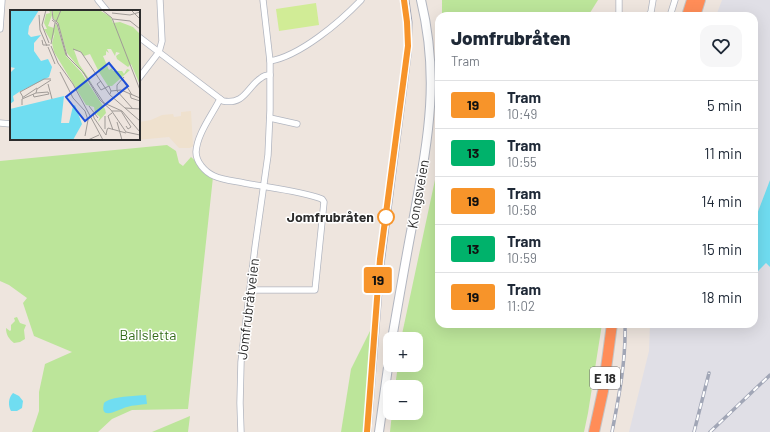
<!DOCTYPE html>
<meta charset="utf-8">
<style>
body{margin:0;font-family:Barlow,sans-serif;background:#f6f6f7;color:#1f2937;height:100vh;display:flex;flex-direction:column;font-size:15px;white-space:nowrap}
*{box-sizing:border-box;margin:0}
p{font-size:13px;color:#747a83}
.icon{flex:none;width:22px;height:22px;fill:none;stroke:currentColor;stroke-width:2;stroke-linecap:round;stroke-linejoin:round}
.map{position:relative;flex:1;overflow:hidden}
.panel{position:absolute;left:435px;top:12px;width:323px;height:316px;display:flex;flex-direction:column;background:#fff;border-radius:12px;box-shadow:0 4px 16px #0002}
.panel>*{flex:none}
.badge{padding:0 8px;border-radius:3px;font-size:14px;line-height:26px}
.tools{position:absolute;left:383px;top:332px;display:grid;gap:8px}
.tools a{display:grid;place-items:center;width:40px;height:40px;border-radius:8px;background:#fff;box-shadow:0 4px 16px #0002;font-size:20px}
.map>.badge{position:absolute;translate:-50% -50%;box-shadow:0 0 0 2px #fff}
.round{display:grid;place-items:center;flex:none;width:42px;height:42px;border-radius:12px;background:#f6f6f7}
.headline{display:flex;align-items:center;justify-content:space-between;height:68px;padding:0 16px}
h1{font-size:19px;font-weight:800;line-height:30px}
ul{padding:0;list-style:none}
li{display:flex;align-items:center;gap:12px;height:48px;padding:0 16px;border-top:1px solid #e0e1e3}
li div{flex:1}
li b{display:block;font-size:15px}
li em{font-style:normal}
li .badge{min-width:44px;font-weight:700;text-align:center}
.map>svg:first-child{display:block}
.industrial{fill:#e0dfe6}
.education{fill:#efe1ce}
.green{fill:#bce59a}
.pitch{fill:#d1ec96}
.water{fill:#70ddf1}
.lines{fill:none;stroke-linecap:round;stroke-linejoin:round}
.street-casing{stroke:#b2b6c0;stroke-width:7}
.secondary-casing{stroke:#b2b6c0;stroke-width:10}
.highway-casing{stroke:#c4c4c4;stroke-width:12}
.street{stroke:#fff;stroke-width:5.5}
.secondary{stroke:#fff;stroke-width:8}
.highway{stroke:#ff8d58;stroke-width:10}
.tram{stroke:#a1a6b6;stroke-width:1}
.rail-casing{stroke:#a1a6b6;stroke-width:3.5}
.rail{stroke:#fff;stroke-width:2;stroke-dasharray:6;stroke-linecap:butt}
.line-casing{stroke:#fff;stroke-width:9}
.line{stroke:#f7942a;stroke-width:6}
.stop-dot{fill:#fff;stroke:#f7942a;stroke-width:2}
.labels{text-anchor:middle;stroke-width:3;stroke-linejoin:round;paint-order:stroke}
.shield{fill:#fff;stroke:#6b6b6b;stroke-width:1}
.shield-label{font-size:13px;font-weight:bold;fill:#2c2c2c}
.street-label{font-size:14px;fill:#2c2c2c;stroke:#fff}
.stop-label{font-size:14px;font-weight:bold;fill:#2c2c2c;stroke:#fff;text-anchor:end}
.park-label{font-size:14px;fill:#346c1a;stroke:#fff}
.inset-road{fill:none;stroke:#a09b97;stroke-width:1}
.view{fill:#1d4ed8;fill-opacity:0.15;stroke:#1d4ed8;stroke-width:2}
.inset-edge{fill:none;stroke:#2c2c2c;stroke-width:2}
</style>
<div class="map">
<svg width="770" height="432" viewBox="0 0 770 432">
<rect width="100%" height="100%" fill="#eee5de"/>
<g class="industrial">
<path d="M722,0H770V180L754,222V16H716Z"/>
<path d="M766,263L770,267V432H629L649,351L650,324H754V273Z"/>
</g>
<path class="education" d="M191,111L193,146L190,148H179L169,137L126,141L125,139H139V122L151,120L162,115L173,114L174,117L181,116V112Z"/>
<g class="green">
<path d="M442,0H598L588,16H442Z"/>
<path d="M167,145L176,151L179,163L183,166L191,157L213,177L188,409L132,410L112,419L98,432H32L39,411V392L45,364L72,352L34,336L23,303L27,298L9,285L0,281V161Z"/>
<path d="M439,161V324H602L588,413L584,432H390L392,413H416V387H395L398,365H416V339H401Z"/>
<path d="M17,317L20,323L26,325L24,330L25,339L20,342L14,343C9,339 6,335 6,328L10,331L11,330V325L15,321L14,318Z"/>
<path d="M373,325L365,432H341L351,369Z"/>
<path d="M190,416L188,432H152Z"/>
</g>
<path class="pitch" d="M316,3L319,25L279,31L276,9Z"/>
<g class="water">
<path d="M770,180V267L766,263L755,274L754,222Z"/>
<path d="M13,393L19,396L23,401L22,408L17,411H11C8,406 8,398 13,393Z"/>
<path d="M146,395L147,404C140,405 133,405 127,407C119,409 99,422 104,403C111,396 135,396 146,395Z"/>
</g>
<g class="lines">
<defs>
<g id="street">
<path d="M98,0L107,11"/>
<path d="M619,16V0"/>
<path d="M648,16L651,12L653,0"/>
<path d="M670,16L675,0"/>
<path d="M0,29L2,0"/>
<path d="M139,37L223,101C245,105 247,87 261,78C263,76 267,75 270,75"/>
<path d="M270,61C300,56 340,22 361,0"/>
<path d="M139,78L159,52L162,41L160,0"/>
<path d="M220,99C212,115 197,134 196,152C196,162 205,172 214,176C223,180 234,181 244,183C270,188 297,190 322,199L324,202L315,290H250"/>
<path d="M270,118L297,124"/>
<path d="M0,123L11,124"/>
<path d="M241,432L240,403L241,362L255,247L268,155L270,110V61L263,0"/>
</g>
<g id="secondary">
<path d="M392,339C399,298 406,257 414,216C428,139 440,79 421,0"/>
<path d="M379,432L390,353"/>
</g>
<g id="highway">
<path d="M687,16L692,0"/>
<path d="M695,16L700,0"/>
<path d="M594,432L603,391L612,324"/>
</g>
</defs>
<use href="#street" class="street-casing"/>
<use href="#secondary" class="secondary-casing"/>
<use href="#highway" class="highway-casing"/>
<use href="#street" class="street"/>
<use href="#secondary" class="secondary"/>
<use href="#highway" class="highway"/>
<path class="tram" d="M371,432L384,265L411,55L412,22L409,0"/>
<defs>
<g id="rail">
<path d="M612,432C619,396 626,361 625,324"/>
<path d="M694,432L709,373"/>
<path d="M710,432L770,375"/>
</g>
</defs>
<use href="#rail" class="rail-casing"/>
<use href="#rail" class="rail"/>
</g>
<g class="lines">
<defs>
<path id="line" d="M367,432L380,259L408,46L407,22L404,0"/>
</defs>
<use href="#line" class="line-casing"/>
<use href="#line" class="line"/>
</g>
<circle class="stop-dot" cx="386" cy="217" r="8"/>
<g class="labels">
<rect class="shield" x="590" y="367" width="30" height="22" rx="3"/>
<g class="shield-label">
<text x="605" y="383">E 18</text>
</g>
<g class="street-label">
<text transform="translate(418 194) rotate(-80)" y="5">Kongsveien</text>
<text transform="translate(248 309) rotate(-83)" y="5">Jomfrubråtveien</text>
</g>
<g class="stop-label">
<text x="374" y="222">Jomfrubråten</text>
</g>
<g class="park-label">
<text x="148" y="340">Ballsletta</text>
</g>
</g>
<g transform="translate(10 10)">
<rect width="130" height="130" fill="#eee5de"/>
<path d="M39,0H41L42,5L38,16L44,18L46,13L56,46L71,62L95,99L96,103L88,112L90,107L85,103L84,97L76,95L44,42L42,33L45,22L41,31L34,19H37L34,13L36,4L40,3ZM43,0H89L101,7L103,13L110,12L123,17L130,24V75L121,54L118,57L107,49L106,46L110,43L106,42L105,46L101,39H97L99,43L96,41V45L93,46L99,60L102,58L103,61H112L114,64L117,59L120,60L102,76H98L89,62L93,59L89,62L80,44L74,46L70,41L64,40L69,54L83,75L57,43L48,13L43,8Z" fill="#bce59a"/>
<path d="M0,0H29L19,16L18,24L21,27L31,25L24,33V41L31,51L38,49L42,57L39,67L9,82L3,86L4,91L0,94V63L5,58L0,57ZM54,86L51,113H59L63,96L65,95L72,114L63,130H0V99Z" fill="#70ddf1"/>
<path class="inset-road" d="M36,0L32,15L39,33M42,0L43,9L48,13L57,46L73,62L94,93L112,101L130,122M92,0L102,8L130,80M121,0L130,9M102,3L120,5L130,2M29,5L30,20L37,36M103,9L120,11L130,19M42,10L47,14L56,45L73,62L90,90L101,100L116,122L130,125M46,12L51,0M32,30L33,35H40M41,34L45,13M41,36L48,53L63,74L93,130M38,37L45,54M63,39L71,42L100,85L130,111M50,62L63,88L75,101L78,110L75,126M114,67L107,75V81L123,99M113,70L122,85M91,71L87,74L91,80L99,76L101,81M38,74L42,89M23,84L24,87L39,84L38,82L26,83M100,84L101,81L111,80L130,88M120,84L121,88L130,91M13,87L10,82L34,69H41M12,88L27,78M12,95V89L26,83L27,79L41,70M79,96L88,108M115,98L130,99M102,101H111L121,117L118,119L116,116M83,103L84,108L96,125L97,120M102,103L98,106L103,120M95,106V119M107,112L112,130M97,120L98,118L116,123M78,130L89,125"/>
<path class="view" d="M99,53L118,76L75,111L56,87Z"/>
<rect width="130" height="130" class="inset-edge"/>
</g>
</svg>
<div class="tools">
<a>+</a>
<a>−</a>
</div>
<b class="badge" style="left:378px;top:280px;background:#f7942a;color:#111">19</b>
<section class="panel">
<div class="headline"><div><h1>Jomfrubråten</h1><p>Tram</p></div><a class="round"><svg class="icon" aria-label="heart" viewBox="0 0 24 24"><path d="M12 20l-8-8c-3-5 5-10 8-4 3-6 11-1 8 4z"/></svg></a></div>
<ul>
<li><span class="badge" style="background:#f7942a;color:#111">19</span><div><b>Tram</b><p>10:49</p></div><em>5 min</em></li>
<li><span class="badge" style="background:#00b26b;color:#111">13</span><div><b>Tram</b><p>10:55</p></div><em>11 min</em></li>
<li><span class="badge" style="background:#f7942a;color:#111">19</span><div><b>Tram</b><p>10:58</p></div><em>14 min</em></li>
<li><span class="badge" style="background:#00b26b;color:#111">13</span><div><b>Tram</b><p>10:59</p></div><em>15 min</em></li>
<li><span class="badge" style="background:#f7942a;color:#111">19</span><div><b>Tram</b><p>11:02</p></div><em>18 min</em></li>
</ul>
</section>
</div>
